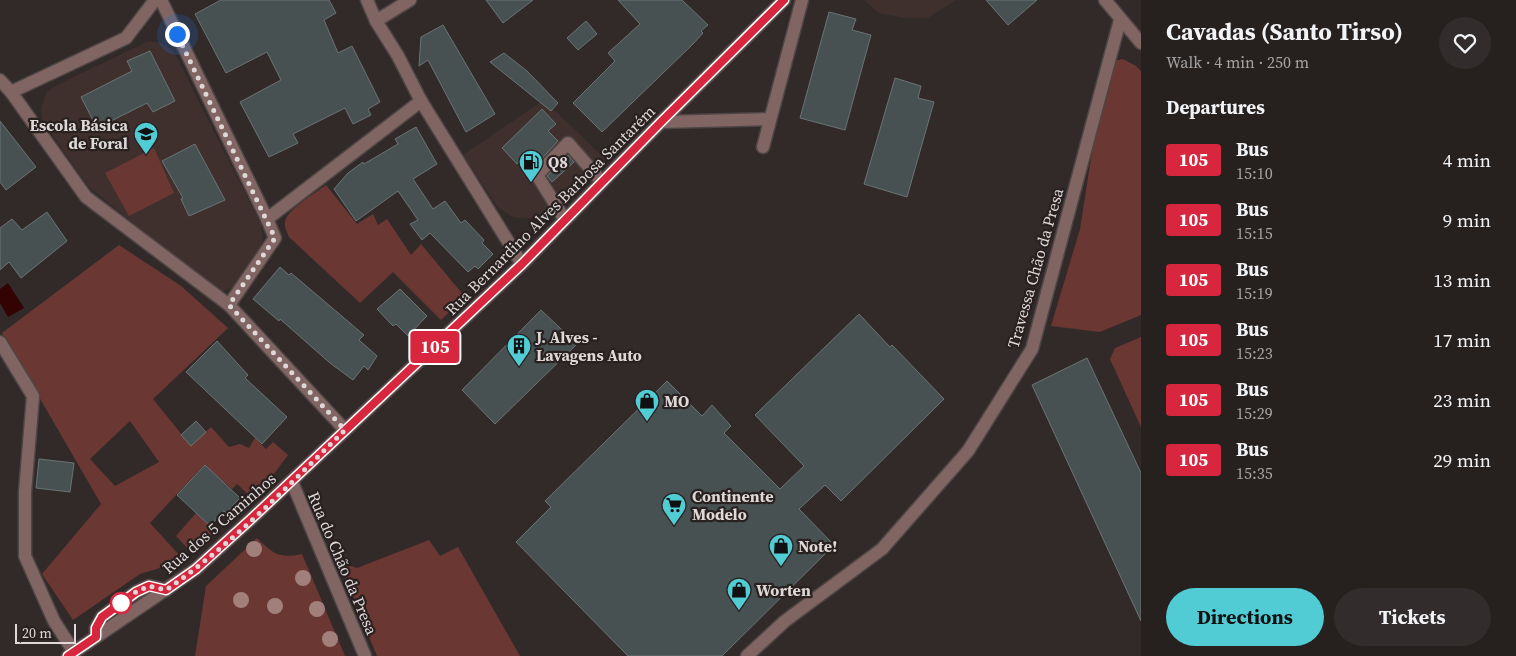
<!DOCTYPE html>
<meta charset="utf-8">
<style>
body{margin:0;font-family:"Source Serif 4",serif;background:#322d2c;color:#f1f3f6;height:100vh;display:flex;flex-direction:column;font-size:19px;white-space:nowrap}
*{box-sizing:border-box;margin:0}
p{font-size:16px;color:#a4a3a4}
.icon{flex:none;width:28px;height:28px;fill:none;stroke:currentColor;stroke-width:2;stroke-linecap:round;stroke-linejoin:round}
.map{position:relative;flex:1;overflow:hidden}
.sheet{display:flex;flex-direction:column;background:#26201f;width:375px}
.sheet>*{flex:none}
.badge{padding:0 10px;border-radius:4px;font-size:18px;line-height:32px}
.scale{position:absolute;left:15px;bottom:12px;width:61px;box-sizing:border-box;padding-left:5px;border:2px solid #ded8d8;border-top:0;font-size:14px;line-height:18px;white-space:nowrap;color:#ded8d8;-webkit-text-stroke:4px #282120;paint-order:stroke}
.you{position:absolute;width:25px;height:25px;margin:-12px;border:4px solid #fff;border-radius:50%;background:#1a73e8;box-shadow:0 0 0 8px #1a73e833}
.map>.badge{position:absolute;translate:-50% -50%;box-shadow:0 0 0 2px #fff}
h2{padding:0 25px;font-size:19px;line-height:45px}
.round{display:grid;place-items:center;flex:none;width:52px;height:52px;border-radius:26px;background:#322d2c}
.overview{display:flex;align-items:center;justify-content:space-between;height:85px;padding:0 25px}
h1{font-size:24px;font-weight:700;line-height:38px}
.action{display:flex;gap:10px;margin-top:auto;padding:10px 25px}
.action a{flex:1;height:58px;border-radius:30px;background:#51ccd4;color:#111;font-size:20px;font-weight:700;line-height:58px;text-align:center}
.action a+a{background:#322d2c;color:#f1f3f6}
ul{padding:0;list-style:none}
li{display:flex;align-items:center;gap:15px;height:60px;padding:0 25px}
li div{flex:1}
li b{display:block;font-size:19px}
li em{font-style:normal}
li .badge{min-width:55px;font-weight:700;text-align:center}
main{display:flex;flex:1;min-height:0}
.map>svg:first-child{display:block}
.built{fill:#3f302e}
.green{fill:#6b3732;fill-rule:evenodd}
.water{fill:#330303}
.building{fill:#485152;stroke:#6a7475}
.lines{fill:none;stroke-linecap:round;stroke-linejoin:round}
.minor-casing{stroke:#4e4645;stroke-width:15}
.minor{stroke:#806562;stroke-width:12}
.tree{fill:#a17f7b}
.line-casing{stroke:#fff;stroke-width:11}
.line{stroke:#d7263d;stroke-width:8}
.walk{stroke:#ded8d8;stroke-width:5;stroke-dasharray:0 9}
.stop-dot{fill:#fff;stroke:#d7263d;stroke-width:2.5}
.labels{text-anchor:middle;stroke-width:4.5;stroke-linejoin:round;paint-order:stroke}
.poi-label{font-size:16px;font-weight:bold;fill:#ded8d8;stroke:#282120;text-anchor:start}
.street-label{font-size:16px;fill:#ded8d8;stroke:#282120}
</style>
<main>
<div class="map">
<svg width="1141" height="656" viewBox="0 0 1141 656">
<rect width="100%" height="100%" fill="#322a29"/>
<g class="built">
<path d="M864,0H956L928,18H905L879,13Z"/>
<path d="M147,42H157L165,45L174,52L261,225L263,238L260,247L234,286L222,292L214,289L88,186L42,120L41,108L44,99L48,91L57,85Z"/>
<path d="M544,100L605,159L547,215L538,218H519L511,216L498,207L463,155Z"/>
</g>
<g class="green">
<path d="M1123,59L1136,66L1141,71V315L1100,332L1051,326L1080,229L1100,101L1114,61Z"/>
<path d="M154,148L174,193L129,216L105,173Z"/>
<path d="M326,185L357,224L373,214L378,225L387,219L411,255L421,244L465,297L441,320L393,272L360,303L289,237C287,232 284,228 285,222C287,209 316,193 326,185Z"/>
<path d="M119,245L181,286L228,328L153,399L191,446L211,427L229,447L240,444L249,448L255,438L266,449L273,442L288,455L268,482L252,498L237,484L232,489L204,465L150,523L180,556L171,560L173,564L140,574L73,620L42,574L101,504L2,333ZM130,421L159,462L115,486L90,459Z"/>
<path d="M1141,337V427L1110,359L1115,348Z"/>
<path d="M196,513L216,532L192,553L176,536Z"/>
<path d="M257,538C273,554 280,559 302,554L345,656H195L206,586Z"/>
<path d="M429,540L440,556L458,547L520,656H377L342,572L345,567L351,566L357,568Z"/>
</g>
<path class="water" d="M8,283L24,308L8,317L0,303V289Z"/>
<g class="building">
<path d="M221,0H329L336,13L324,20L338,53L352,46L380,102L368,109L371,115L353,124L345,108L293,134L298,143L269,157L240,102L281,80L267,52L226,73L195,14Z"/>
<path d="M486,0H533L503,23Z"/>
<path d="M618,0H682L708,25L701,31L703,33L693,44L602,132L573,103L615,61L608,53L640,24Z"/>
<path d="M986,0H1037L1008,25Z"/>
<path d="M829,12L856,19L852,30L871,35L845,130L800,118Z"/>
<path d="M586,21L597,34L578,50L567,38Z"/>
<path d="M443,25L495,114L466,132L428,60L419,66L421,37Z"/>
<path d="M150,51L175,101L153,112L147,103L97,128L81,97L132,71L127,61Z"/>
<path d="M504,53L527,71L558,103L551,111L490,62Z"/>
<path d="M895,78L921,86L918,98L934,102L907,197L864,184Z"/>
<path d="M542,109L556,124L548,131L558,141L536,165L527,155L517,164L502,148Z"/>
<path d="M0,121L36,167L6,190L0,182Z"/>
<path d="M416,127L437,164L413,179L433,209L445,201L461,223L465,220L484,240L482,243L493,254L478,269L475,266L468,272L430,233L422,240L410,224L418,220L398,191L356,221L334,189L348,173L363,162L364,164L398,144L395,139Z"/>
<path d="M195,144L225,200L189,216L181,199L183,198L162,161Z"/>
<path d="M568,155L574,162L552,182L547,176Z"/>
<path d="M47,212L67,241L21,278L9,262L0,270V228L12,219L22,230Z"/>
<path d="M280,267L289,275L291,273L364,335L359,340L377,356L368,370L364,366L353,380L330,363L280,319L279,321L253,299Z"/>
<path d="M400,289L427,316L408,336L396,324L393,326L377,309Z"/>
<path d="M541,310L577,344L495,424L462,390Z"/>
<path d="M859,314L890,347L892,345L944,399L841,501L825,485L799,509L834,545L722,656H628L516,542L551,507L545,501L667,381L702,416L712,405L731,426L724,433L780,489L804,466L755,415Z"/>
<path d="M217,341L248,375L245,378L287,417L262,444L186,372Z"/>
<path d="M1087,358L1141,473V621L1032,385Z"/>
<path d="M196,421L206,432L191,446L181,435Z"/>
<path d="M39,459L74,463L70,492L36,488Z"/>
<path d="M205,465L240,498L226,513L224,511L210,526L177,495Z"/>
</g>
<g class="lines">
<defs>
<g id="minor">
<path d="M161,0L267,219"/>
<path d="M367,0L376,21L398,56L421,101L522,264"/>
<path d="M1105,0L1141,43"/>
<path d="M376,21L410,0"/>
<path d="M0,80L11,92L86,197L229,305L345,430"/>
<path d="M11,92L126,38L155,0"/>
<path d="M661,122L770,119"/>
<path d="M763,147L802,0"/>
<path d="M565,220L537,175L568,143L602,182"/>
<path d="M229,305L275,238L267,219L421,101"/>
<path d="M0,342L33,396L25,492V556L54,621L74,652"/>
<path d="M292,482L365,656"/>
<path d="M96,637V628L102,617L136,592L149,586L166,590"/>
<path d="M68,656L196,569L251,519L522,264L661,122L784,0"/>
<path d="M747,656L785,621L882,549L968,451L1032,349L1120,20"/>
</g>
</defs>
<use href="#minor" class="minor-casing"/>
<use href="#minor" class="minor"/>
</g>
<g class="tree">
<circle cx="254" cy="549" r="8"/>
<circle cx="303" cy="578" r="8"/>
<circle cx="241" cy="600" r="8"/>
<circle cx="275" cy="606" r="8"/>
<circle cx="317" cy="609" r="8"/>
<circle cx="330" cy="639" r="8"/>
</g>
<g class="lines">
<defs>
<path id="line" d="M68,656L96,637V628L102,617L136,592L149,586L166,590L196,569L251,519L522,264L661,122L784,0"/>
</defs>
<use href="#line" class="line-casing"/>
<use href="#line" class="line"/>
<path class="walk" d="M121,603L136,592L149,586L166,590C231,545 288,486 345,430L229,305L275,238L177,34"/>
</g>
<defs>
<symbol id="school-pin" viewBox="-11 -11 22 30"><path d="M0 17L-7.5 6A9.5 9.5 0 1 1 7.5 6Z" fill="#51ccd4" stroke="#282120"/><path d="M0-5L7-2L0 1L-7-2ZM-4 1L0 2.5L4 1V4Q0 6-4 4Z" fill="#111"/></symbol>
<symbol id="fuel-pin" viewBox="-11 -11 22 30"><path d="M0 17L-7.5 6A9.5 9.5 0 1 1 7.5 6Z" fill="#51ccd4" stroke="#282120"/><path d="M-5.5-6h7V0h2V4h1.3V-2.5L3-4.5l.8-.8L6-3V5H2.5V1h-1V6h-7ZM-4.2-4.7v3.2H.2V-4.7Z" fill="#111"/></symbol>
<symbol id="building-pin" viewBox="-11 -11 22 30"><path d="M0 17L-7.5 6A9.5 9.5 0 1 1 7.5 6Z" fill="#51ccd4" stroke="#282120"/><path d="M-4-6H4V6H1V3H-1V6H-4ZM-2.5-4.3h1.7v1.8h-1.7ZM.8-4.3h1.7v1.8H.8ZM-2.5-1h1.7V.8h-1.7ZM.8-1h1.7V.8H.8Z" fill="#111"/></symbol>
<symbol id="shop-pin" viewBox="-11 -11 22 30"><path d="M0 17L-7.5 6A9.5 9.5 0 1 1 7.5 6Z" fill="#51ccd4" stroke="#282120"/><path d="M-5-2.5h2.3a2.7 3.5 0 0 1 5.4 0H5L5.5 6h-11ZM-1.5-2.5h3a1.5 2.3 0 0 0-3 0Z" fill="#111"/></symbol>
<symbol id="supermarket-pin" viewBox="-11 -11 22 30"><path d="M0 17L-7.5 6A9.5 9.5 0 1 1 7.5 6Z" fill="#51ccd4" stroke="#282120"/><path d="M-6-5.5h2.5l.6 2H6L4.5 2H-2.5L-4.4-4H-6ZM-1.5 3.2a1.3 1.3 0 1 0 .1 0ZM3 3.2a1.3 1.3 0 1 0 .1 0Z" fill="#111"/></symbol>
</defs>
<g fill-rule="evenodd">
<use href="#school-pin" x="132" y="120" width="28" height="38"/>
<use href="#fuel-pin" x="517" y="148" width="28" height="38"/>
<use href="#building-pin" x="505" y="332" width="28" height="38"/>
<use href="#shop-pin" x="633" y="387" width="28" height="38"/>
<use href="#supermarket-pin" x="660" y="491" width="28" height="38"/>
<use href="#shop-pin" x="767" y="532" width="28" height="38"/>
<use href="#shop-pin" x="725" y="576" width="28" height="38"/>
</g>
<circle class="stop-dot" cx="121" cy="603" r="10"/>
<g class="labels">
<g class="poi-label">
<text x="128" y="131" text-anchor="end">Escola Básica<tspan x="128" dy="18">de Foral</tspan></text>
<text x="548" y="168">Q8</text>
<text x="536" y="343">J. Alves -<tspan x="536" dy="18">Lavagens Auto</tspan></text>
<text x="664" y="407">MO</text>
<text x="692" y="502">Continente<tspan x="692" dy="18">Modelo</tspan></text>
<text x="798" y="552">Note!</text>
<text x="756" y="596">Worten</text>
</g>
<g class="street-label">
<text transform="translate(550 210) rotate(-45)" y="6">Rua Bernardino Alves Barbosa Santarém</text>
<text transform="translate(1035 268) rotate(-74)" y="6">Travessa Chão da Presa</text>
<text transform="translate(219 523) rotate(-41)" y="6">Rua dos 5 Caminhos</text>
<text transform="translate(343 563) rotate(67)" y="6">Rua do Chão da Presa</text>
</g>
</g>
</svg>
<div class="scale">20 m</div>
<div class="you" style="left:177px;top:34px"></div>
<b class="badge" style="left:435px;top:347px;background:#d7263d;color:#fff">105</b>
</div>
<section class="sheet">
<div class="overview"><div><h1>Cavadas (Santo Tirso)</h1><p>Walk · 4 min · 250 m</p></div><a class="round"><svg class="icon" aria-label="heart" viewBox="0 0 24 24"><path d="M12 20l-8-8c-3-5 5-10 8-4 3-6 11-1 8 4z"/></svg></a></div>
<h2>Departures</h2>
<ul>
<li><span class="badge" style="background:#d7263d;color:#fff">105</span><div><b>Bus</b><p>15:10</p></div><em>4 min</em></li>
<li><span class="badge" style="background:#d7263d;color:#fff">105</span><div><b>Bus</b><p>15:15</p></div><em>9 min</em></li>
<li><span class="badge" style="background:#d7263d;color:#fff">105</span><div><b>Bus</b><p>15:19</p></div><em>13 min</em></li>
<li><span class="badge" style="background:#d7263d;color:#fff">105</span><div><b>Bus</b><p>15:23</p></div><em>17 min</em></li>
<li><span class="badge" style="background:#d7263d;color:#fff">105</span><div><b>Bus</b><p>15:29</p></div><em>23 min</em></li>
<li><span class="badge" style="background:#d7263d;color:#fff">105</span><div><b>Bus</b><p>15:35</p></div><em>29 min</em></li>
</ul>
<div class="action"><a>Directions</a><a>Tickets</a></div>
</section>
</main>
